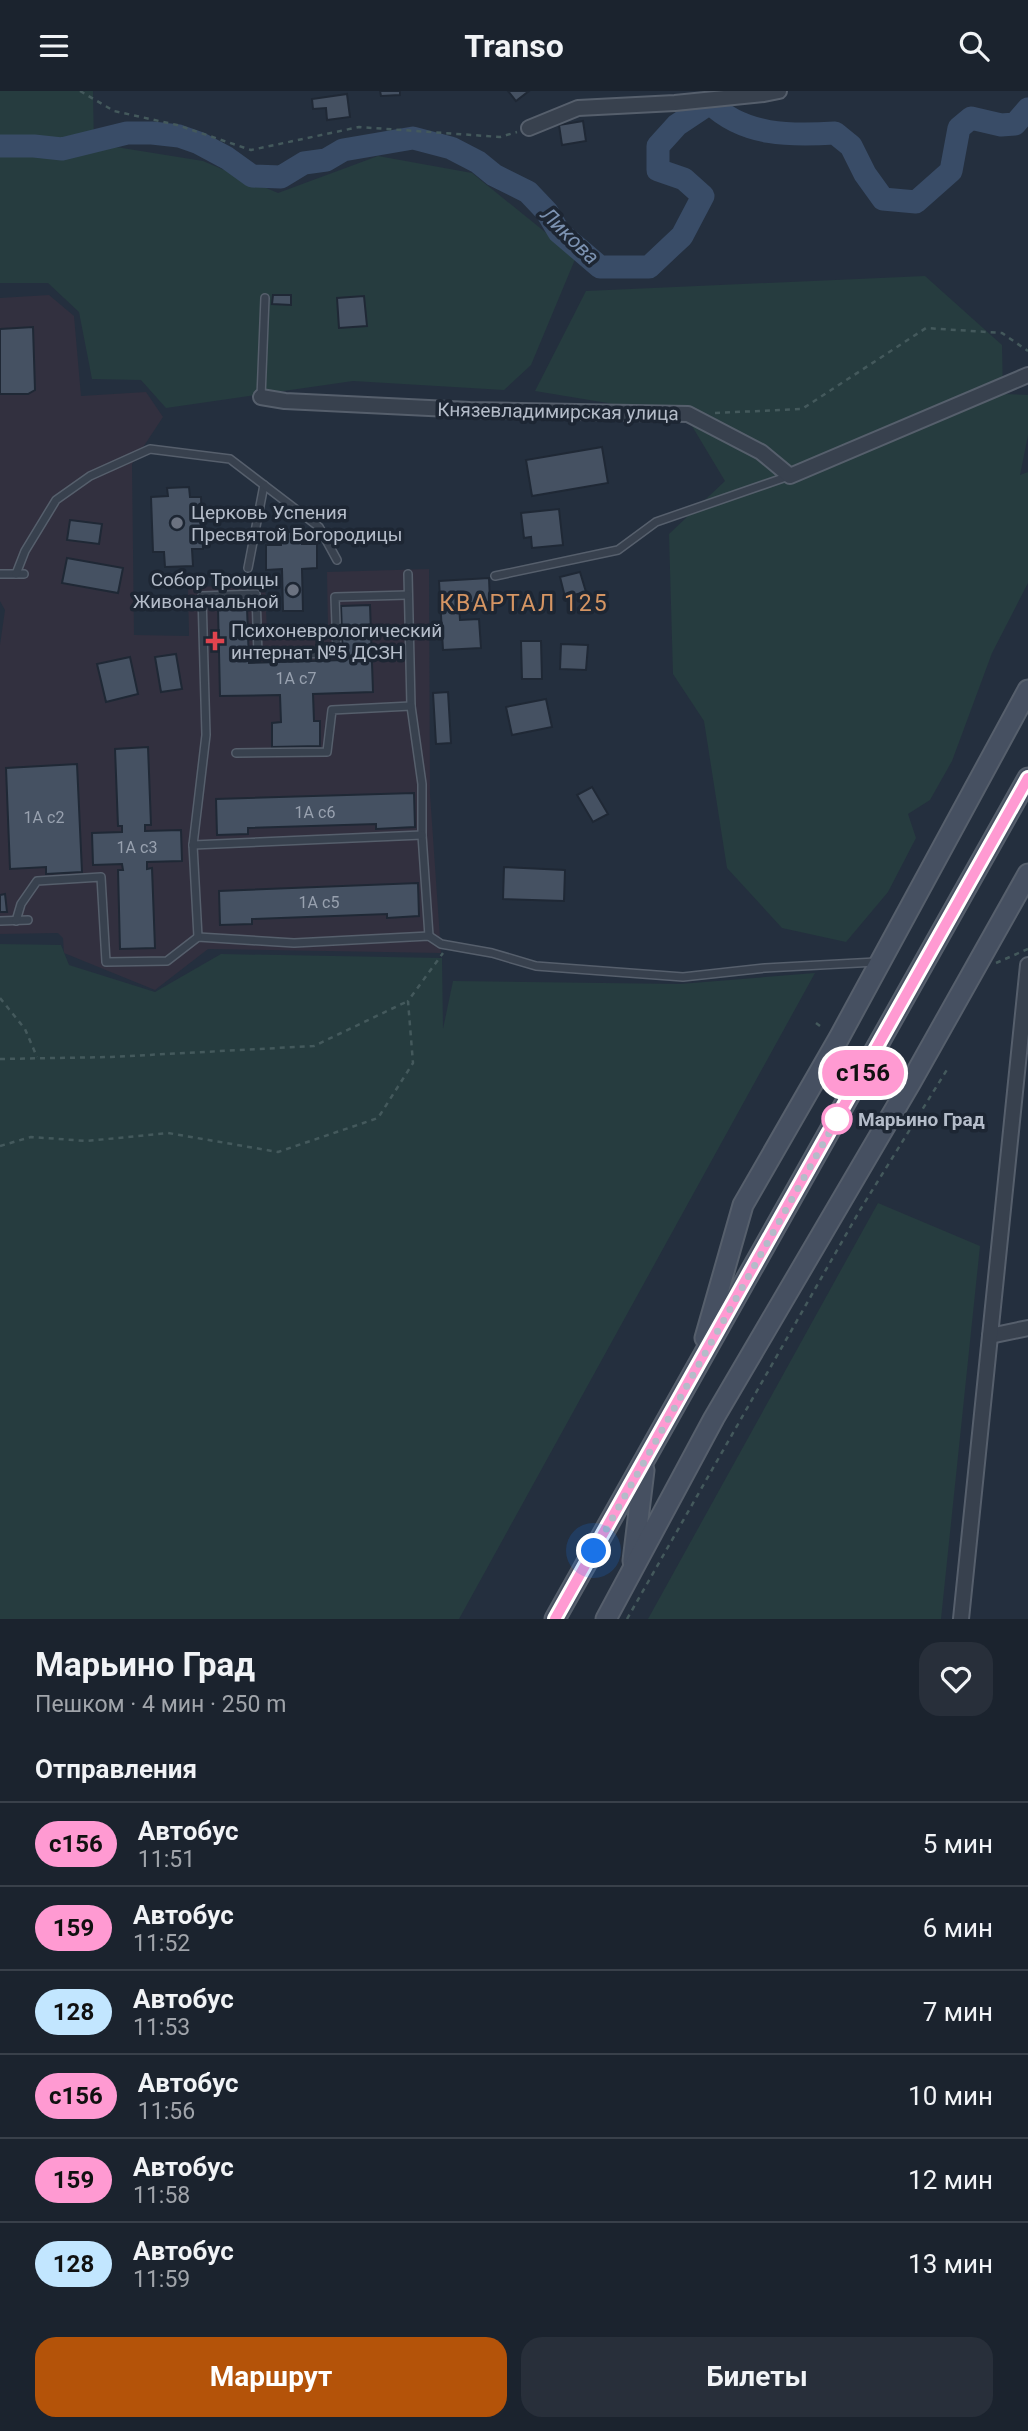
<!DOCTYPE html>
<html lang="ru">
<meta charset="utf-8">
<style>
body{margin:0;font-family:Roboto,sans-serif;background:#282f3a;color:#f1f3f6;height:100vh;display:flex;flex-direction:column;font-size:26px;white-space:nowrap}
*{box-sizing:border-box;margin:0}
p{font-size:23px;color:#a0a4aa}
.icon{flex:none;width:38px;height:38px;fill:none;stroke:currentColor;stroke-width:2;stroke-linecap:round;stroke-linejoin:round}
.map{position:relative;height:1528px;overflow:hidden}
.sheet{display:flex;flex-direction:column;background:#1b232e;flex:1}
.sheet>*{flex:none}
.badge{padding:0 14px;border-radius:23px;font-size:24px;line-height:46px}
.you{position:absolute;width:35px;height:35px;margin:-18px;border:5px solid #fff;border-radius:50%;background:#1a73e8;box-shadow:0 0 0 10px #1a73e833}
.map>.badge{position:absolute;translate:-50% -50%;box-shadow:0 0 0 4px #fff}
h2{padding:0 35px;font-size:26px;line-height:63px}
.round{display:grid;place-items:center;flex:none;width:74px;height:74px;border-radius:21px;background:#282f3a}
.summary{display:flex;align-items:center;justify-content:space-between;height:119px;padding:0 35px}
h1{font-size:33px;font-weight:700;line-height:52px}
.cta{display:flex;gap:14px;margin-top:auto;padding:14px 35px}
.cta a{flex:1;height:80px;border-radius:21px;background:#b45309;color:#fff;font-size:28px;font-weight:700;line-height:80px;text-align:center}
.cta a+a{background:#282f3a;color:#f1f3f6}
ul{padding:0;list-style:none}
li{display:flex;align-items:center;gap:21px;height:84px;padding:0 35px;border-top:2px solid #39404a}
li div{flex:1}
li b{display:block;font-size:26px}
li em{font-style:normal}
li .badge{min-width:77px;font-weight:700;text-align:center}
header{display:flex;justify-content:space-between;align-items:center;height:91px;padding:0 35px;background:#1b232e;font-size:32px;font-weight:700}
.map>svg:first-child{display:block}
.medical{fill:#32303f}
.green{fill:#263c3f}
.lines{fill:none;stroke-linecap:round;stroke-linejoin:round}
.river{stroke:#394c67;stroke-width:23}
.building{fill:#455162;stroke:#1f2835;stroke-width:2}
.lane-casing{stroke:#565f6c;stroke-width:10}
.street-casing{stroke:#565f6c;stroke-width:18}
.secondary-casing{stroke:#565f6c;stroke-width:23}
.path{stroke:#44595c;stroke-width:2.5;stroke-dasharray:5 5;stroke-linecap:butt}
.lane{stroke:#38414e;stroke-width:7}
.street{stroke:#38414e;stroke-width:14}
.secondary{stroke:#465061;stroke-width:19}
.line-casing{stroke:#fff;stroke-width:16}
.line{stroke:#ff9ad2;stroke-width:10}
.walk{stroke:#b4bcc9;stroke-width:7;stroke-dasharray:0 12.6}
.worship-dot{fill:#6b7280;stroke:#1d2633;stroke-width:2.5}
.health-dot{fill:#e0444e;stroke:#1d2633;stroke-width:2.5}
.stop-dot{fill:#fff;stroke:#ff9ad2;stroke-width:3.5}
.labels{text-anchor:middle;stroke-width:7;stroke-linejoin:round;paint-order:stroke}
.number-label{font-size:16px;fill:#98a1af}
.street-label{font-size:19px;fill:#b4bcc9;stroke:#1d2633}
.poi-label{font-size:19px;fill:#b4bcc9;stroke:#1d2633;text-anchor:start}
.stop-label{font-size:19px;font-weight:bold;fill:#b4bcc9;stroke:#1d2633;text-anchor:start}
.water-label{font-size:21px;font-style:italic;fill:#7c92b1;stroke:#1d2633}
.quarter-label{font-size:23px;letter-spacing:2px;fill:#d59563;stroke:#1d2633}
</style>
<header><svg class="icon" aria-label="menu" viewBox="0 0 24 24"><path d="M4 6h16M4 12h16M4 18h16"/></svg>Transo<svg class="icon" aria-label="search" viewBox="0 0 24 24"><circle cx="10" cy="10" r="6"/><path d="M15 15l6 6"/></svg></header>
<div class="map">
<svg width="1028" height="1528" viewBox="0 0 1028 1528">
<rect width="100%" height="100%" fill="#242f3e"/>
<path class="medical" d="M49,204L74,225L81,305L146,301L163,326L132,373L134,544L189,545L188,496L265,494L267,541L328,539L327,481L429,478L430,703L441,862L208,858L155,899L64,862L63,847L58,842L0,843V554L5,519L0,510V207Z"/>
<g class="green">
<path d="M0,0H93L94,59L116,56L203,70L278,102L378,65L472,82L576,166L531,274L504,299L353,290L166,317L141,289L92,288L79,221L48,192H0Z"/>
<path d="M925,185L1002,254L1003,303L1028,304V344L1020,384L1028,381V492L992,562L952,670L930,709L908,723L916,747L888,801L846,851L782,837L727,777L704,630L673,583L669,443L725,390L686,325L535,300L586,200Z"/>
<path d="M0,853L61,854L69,874L155,901L221,863L442,867L443,938L453,890L680,893L815,882L459,1528H0Z"/>
<path d="M878,1112L980,1155L941,1528H648Z"/>
</g>
<g class="lines">
<path class="river" d="M0,55H34L62,58L127,42H152L179,45L199,52L227,67L252,85L281,86L304,72L326,69L343,59L413,47L451,57L478,71L494,84L528,101L547,121L559,141L600,176H649L682,145L703,105L684,88L658,79V55L677,34L710,12C744,45 791,45 835,42L851,55L865,83L883,108L916,111L951,80L959,37L971,27L1001,34L1015,33L1028,18"/>
</g>
<g class="building">
<path d="M380,0H400V4L381,5Z"/>
<path d="M508,0H529L516,10Z"/>
<path d="M347,3L350,26L327,29L326,17L313,18L312,8Z"/>
<path d="M583,30L586,50L562,54L559,34Z"/>
<path d="M273,204H291V214L272,213Z"/>
<path d="M364,205L367,235L339,237L337,207Z"/>
<path d="M33,236L35,299L28,303H0V238Z"/>
<path d="M602,356L608,392L532,405L526,369Z"/>
<path d="M189,396L190,406H201L203,458H192L193,475L165,476L164,461H153L151,406L168,405L167,397Z"/>
<path d="M559,418L563,454L532,457L531,446L524,447L521,422Z"/>
<path d="M70,429L102,433L99,453L67,449Z"/>
<path d="M281,441H301L302,453H317V477L302,478L303,520H283L282,478L266,479V454H281Z"/>
<path d="M67,467L123,477L118,502L62,492Z"/>
<path d="M580,481L586,501L565,506L560,486Z"/>
<path d="M489,487L490,511L459,513L460,529L479,528L481,557L443,559L439,490Z"/>
<path d="M370,514L373,601L313,603L314,630H320V655L272,656V632L281,631L280,604L220,605L218,517L247,516L249,572L343,569L341,515Z"/>
<path d="M521,550H541L542,588H522Z"/>
<path d="M561,553L588,554L586,579L560,578Z"/>
<path d="M176,563L182,598L161,601L155,566Z"/>
<path d="M130,566L138,603L106,611L97,573Z"/>
<path d="M448,601L451,652L436,653L433,602Z"/>
<path d="M546,608L552,636L512,644L506,616Z"/>
<path d="M148,656L151,734H145V740L181,739L182,770L147,771V778L152,777L155,857L120,858L118,779H123L122,773L93,774L92,742L122,741V735H118L115,658Z"/>
<path d="M77,673L82,781L46,783V776L10,778L6,677Z"/>
<path d="M592,696L608,723L593,731L577,704Z"/>
<path d="M414,702L415,736L376,738V733L248,737V743L217,744L216,708Z"/>
<path d="M504,776L565,779L564,810L503,808Z"/>
<path d="M418,792L419,825L387,827V823L252,828V833L220,834L219,800Z"/>
<path d="M5,803L7,821H0V804Z"/>
</g>
<g class="lines">
<defs>
<g id="lane">
<path d="M261,306L265,207"/>
<path d="M248,477L264,394"/>
<path d="M0,483H24"/>
<path d="M16,483L25,460L56,409L90,385L150,358L230,368L319,436L337,469"/>
<path d="M408,483L411,615L422,693V744L429,845"/>
<path d="M495,485L618,459L656,431L789,385"/>
<path d="M236,662L327,661L332,619L411,615"/>
<path d="M193,754L422,744"/>
<path d="M0,830L28,829"/>
<path d="M16,830L21,813L37,790L101,786L106,871L167,870L198,846L294,852L429,845L441,853L492,862L536,875L683,886L765,877L876,871"/>
<path d="M198,846L193,754L206,644L202,505L256,503L258,564L337,562L335,506L408,504"/>
</g>
<g id="street">
<path d="M529,37L578,17L675,12L764,3L779,0"/>
<path d="M261,306L285,310L470,319L688,323L761,361L790,385L1028,284"/>
<path d="M990,1245L1028,1237"/>
<path d="M961,1528L1028,874"/>
</g>
<g id="secondary">
<path d="M705,1247L743,1114L839,947L1028,599"/>
<path d="M633,1470L644,1379"/>
<path d="M555,1528L1028,687"/>
<path d="M606,1528L714,1327L911,991L1028,783"/>
</g>
</defs>
<use href="#lane" class="lane-casing"/>
<use href="#street" class="street-casing"/>
<use href="#secondary" class="secondary-casing"/>
<g class="path">
<path d="M80,0L114,20L177,34L251,59L359,36L500,46L517,41"/>
<path d="M715,322L802,318L926,237L1002,242L1028,260"/>
<path d="M996,872L1028,858"/>
<path d="M0,907L25,938L37,966"/>
<path d="M816,932L824,938"/>
<path d="M0,968L111,966L314,955L408,910"/>
<path d="M884,974L899,983"/>
<path d="M0,1055L31,1046L87,1050L168,1042L278,1061L378,1027L413,972L408,910L443,862"/>
<path d="M627,1528L860,1119L948,977"/>
</g>
<use href="#lane" class="lane"/>
<use href="#street" class="street"/>
<use href="#secondary" class="secondary"/>
</g>
<g class="lines">
<defs>
<path id="line" d="M555,1528L1028,687"/>
</defs>
<use href="#line" class="line-casing"/>
<use href="#line" class="line"/>
<path class="walk" d="M594,1460L837,1028"/>
</g>
<g class="worship-dot">
<circle cx="177" cy="432" r="7"/>
<circle cx="293" cy="499" r="7"/>
</g>
<path class="health-dot" d="M211.5 539.5h7v7h7v7h-7v7h-7v-7h-7v-7h7z"/>
<circle class="stop-dot" cx="837" cy="1028" r="14"/>
<g class="labels">
<g class="number-label">
<text x="296" y="593">1А с7</text>
<text x="315" y="727">1А с6</text>
<text x="44" y="732">1А с2</text>
<text x="137" y="762">1А с3</text>
<text x="319" y="817">1А с5</text>
</g>
<g class="street-label">
<text transform="translate(558 320) rotate(1)" y="7">Князевладимирская улица</text>
</g>
<g class="poi-label">
<text x="191" y="428">Церковь Успения<tspan x="191" dy="22">Пресвятой Богородицы</tspan></text>
<text x="279" y="495" text-anchor="end">Собор Троицы<tspan x="279" dy="22">Живоначальной</tspan></text>
<text x="231" y="546">Психоневрологический<tspan x="231" dy="22">интернат №5 ДСЗН</tspan></text>
</g>
<g class="stop-label">
<text x="858" y="1035">Марьино Град</text>
</g>
<g class="water-label">
<text transform="translate(570 145) rotate(44)" y="7">Ликова</text>
</g>
<g class="quarter-label">
<text x="524" y="520">КВАРТАЛ 125</text>
</g>
</g>
</svg>
<div class="you" style="left:594px;top:1460px"></div>
<b class="badge" style="left:863px;top:982px;background:#ff9ad2;color:#111">с156</b>
</div>
<section class="sheet">
<div class="summary"><div><h1>Марьино Град</h1><p>Пешком · 4 мин · 250 m</p></div><a class="round"><svg class="icon" aria-label="heart" viewBox="0 0 24 24"><path d="M12 20l-8-8c-3-5 5-10 8-4 3-6 11-1 8 4z"/></svg></a></div>
<h2>Отправления</h2>
<ul>
<li><span class="badge" style="background:#ff9ad2;color:#111">с156</span><div><b>Автобус</b><p>11:51</p></div><em>5 мин</em></li>
<li><span class="badge" style="background:#ff9ad2;color:#111">159</span><div><b>Автобус</b><p>11:52</p></div><em>6 мин</em></li>
<li><span class="badge" style="background:#c2e6ff;color:#111">128</span><div><b>Автобус</b><p>11:53</p></div><em>7 мин</em></li>
<li><span class="badge" style="background:#ff9ad2;color:#111">с156</span><div><b>Автобус</b><p>11:56</p></div><em>10 мин</em></li>
<li><span class="badge" style="background:#ff9ad2;color:#111">159</span><div><b>Автобус</b><p>11:58</p></div><em>12 мин</em></li>
<li><span class="badge" style="background:#c2e6ff;color:#111">128</span><div><b>Автобус</b><p>11:59</p></div><em>13 мин</em></li>
</ul>
<div class="cta"><a>Маршрут</a><a>Билеты</a></div>
</section>
